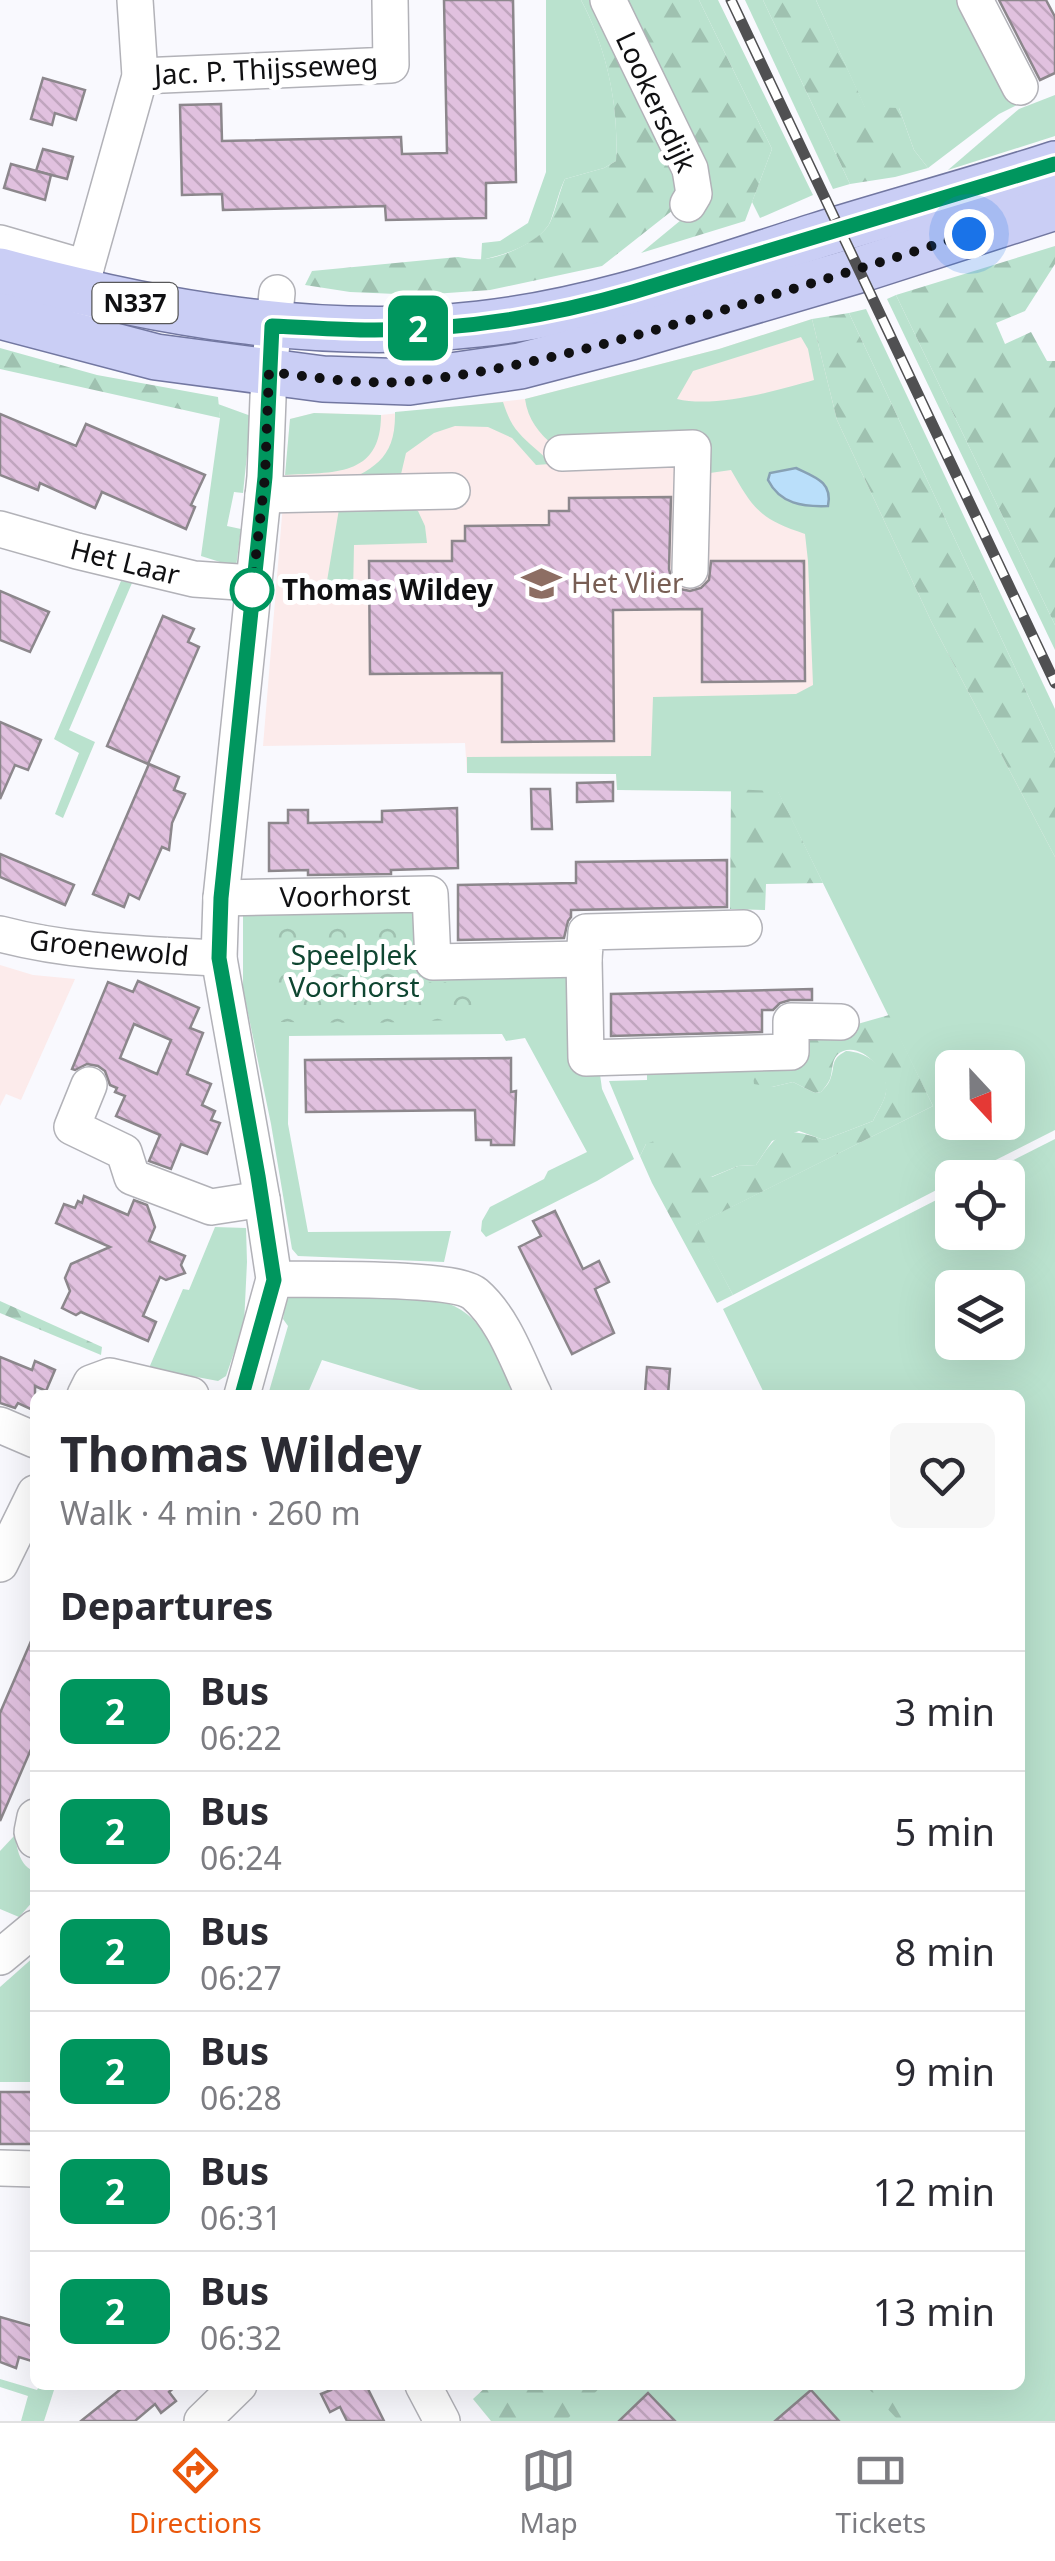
<!DOCTYPE html>
<meta charset="utf-8">
<style>
body{margin:0;font-family:"Noto Sans",sans-serif;background:#f7f7f7;color:#2b2b33;height:100vh;display:flex;flex-direction:column;font-size:38px;white-space:nowrap}
*{box-sizing:border-box;margin:0}
p{font-size:32px;color:#7c7c81}
.icon{flex:none;width:55px;height:55px;fill:none;stroke:currentColor;stroke-width:2;stroke-linecap:round;stroke-linejoin:round}
.map{position:relative;flex:1;overflow:hidden}
.sheet{position:absolute;left:30px;top:1390px;width:995px;height:1000px;display:flex;flex-direction:column;background:#fff;border-radius:15px;box-shadow:0 10px 40px #0002}
.sheet>*{flex:none}
.badge{padding:0 20px;border-radius:15px;font-size:35px;line-height:65px}
.needle{width:65px;rotate:158deg}
.buttons{position:absolute;left:935px;top:1050px;display:grid;gap:20px}
.buttons a{display:grid;place-items:center;width:90px;height:90px;border-radius:15px;background:#fff;box-shadow:0 10px 40px #0002;font-size:50px}
.you{position:absolute;width:50px;height:50px;margin:-25px;border:8px solid #fff;border-radius:50%;background:#1a73e8;box-shadow:0 0 0 15px #1a73e833}
.map>.badge{position:absolute;translate:-50% -50%;box-shadow:0 0 0 5px #fff}
h2{padding:0 30px;font-size:38px;line-height:90px}
.round{display:grid;place-items:center;flex:none;width:105px;height:105px;border-radius:15px;background:#f7f7f7}
.head{display:flex;align-items:center;justify-content:space-between;height:170px;padding:0 30px}
h1{font-size:48px;font-weight:700;line-height:75px}
ul{padding:0;list-style:none}
li{display:flex;align-items:center;gap:30px;height:120px;padding:0 30px;border-top:2px solid #e1e1e2}
li div{flex:1}
li b{display:block;font-size:38px}
li em{font-style:normal}
li .badge{min-width:110px;font-weight:700;text-align:center}
.tab-bar{display:flex;justify-content:space-around;align-items:center;height:140px;border-top:2px solid #e1e1e2;background:#fff;font-size:28px;color:#7c7c81}
.tab-bar a{display:grid;justify-items:center;gap:5px}
.tab-bar .on{color:#ea580c}
.map>svg:first-child{display:block}
.education{fill:#fcebeb;fill-rule:evenodd}
.green{fill:#bae2ce;fill-rule:evenodd}
.forest{fill:url(#forest-firs)}
.park{fill:url(#park-crowns)}
.water{fill:#badffa;stroke:#87a1b4;stroke-width:2.5}
.building{fill:url(#building-back-hatch);stroke:#8c878c;stroke-width:2.5;fill-rule:evenodd}
.lines{fill:none;stroke-linecap:round;stroke-linejoin:round}
.minor-casing{stroke:#b2b2b8;stroke-width:38}
.major-casing{stroke:#7277a1;stroke-width:48}
.minor{stroke:#fff;stroke-width:35}
.major{stroke:#cacef5;stroke-width:45}
.rail-casing{stroke:#505052;stroke-width:11}
.rail{stroke:#fff;stroke-width:8;stroke-dasharray:22;stroke-linecap:butt}
.line-casing{stroke:#fff;stroke-width:22}
.line{stroke:#00965e;stroke-width:15}
.walk{stroke:#101012;stroke-width:10;stroke-dasharray:0 18}
.stop-dot{fill:#fff;stroke:#00965e;stroke-width:5}
.labels{text-anchor:middle;stroke-width:10;stroke-linejoin:round;paint-order:stroke}
.shield{fill:#fff;stroke:#585859;stroke-width:2.5}
.shield-label{font-size:25px;font-weight:bold;fill:#101012}
.street-label{font-size:28px;fill:#101012;stroke:#fff}
.education-label{font-size:28px;fill:#785e54;stroke:#fff;text-anchor:start}
.stop-label{font-size:28px;font-weight:bold;fill:#101012;stroke:#fff;text-anchor:start}
.park-label{font-size:28px;fill:#0f4631;stroke:#fff}
</style>
<div class="map">
<svg width="1055" height="2421" viewBox="0 0 1055 2421">
<defs>
<pattern id="forest-firs" width="22" height="20" patternUnits="userSpaceOnUse" patternTransform="scale(2.5)"><rect width="22" height="20" fill="#bae2ce"/><path d="M5 1l3.5 6h-7zM16 11l3.5 6h-7z" fill="#9fc1b0"/></pattern>
<pattern id="park-crowns" width="20" height="18" patternUnits="userSpaceOnUse" patternTransform="scale(2.5)"><rect width="20" height="18" fill="#bae2ce"/><path d="M2 6a3 3 0 1 1 6 0M12 15a3 3 0 1 1 6 0" fill="none" stroke="#9fc1b0"/></pattern>
<pattern id="building-back-hatch" width="6" height="6" patternUnits="userSpaceOnUse" patternTransform="scale(2.5)"><rect width="6" height="6" fill="#e1c1df"/><path d="M-1 5l2 2M0 0l6 6M5-1l2 2" fill="none" stroke="#c0a5be"/></pattern>
</defs>
<rect width="100%" height="100%" fill="#f9f9fe"/>
<g class="education">
<path d="M812,319L837,420L932,623L1055,857V1105L959,1154L778,791L617,790L616,774L467,773L465,743L263,746L290,419L314,413L381,415L525,399L719,349ZM952,1068H1008V1122H952Z"/>
<path d="M0,965L33,975L75,979L21,1100L6,1094L0,1106Z"/>
</g>
<g class="green">
<path d="M546,0H581C607,49 619,105 616,161L604,168L565,179C558,192 553,219 548,226C533,246 504,255 481,260L482,243L500,241L528,223L546,172Z"/>
<path d="M699,0H718L813,195L760,218L752,202L772,149Z"/>
<path d="M745,0H763L850,184L833,189Z"/>
<path d="M816,0H960L1025,101L999,114L928,168L914,150L899,108H865Z"/>
<path d="M1055,95V136L948,170L1019,109Z"/>
<path d="M896,295L1055,625V650L887,299Z"/>
<path d="M866,309L1055,709V753L849,313Z"/>
<path d="M812,319L837,420L932,623L1055,857V1130L962,1177L952,1178V1182L733,1295L695,1225L933,1106L778,792L617,790L616,774L467,773V757L651,756L653,697L796,694L813,685L808,561L805,534C760,519 754,510 731,470L703,474L699,443L554,446C539,433 528,420 525,399L719,349ZM801,337L808,349L814,380C776,391 715,408 677,399L693,371ZM952,1068H1008V1122H952Z"/>
<path d="M503,402C507,414 511,424 519,433C529,445 541,451 550,464L536,465L512,438L488,427L455,426L434,433L406,453L398,487H334C373,469 396,460 395,412Z"/>
<path d="M218,404L251,416L243,493L234,492L227,526L241,529L236,567L201,556L220,418Z"/>
<path d="M314,413L381,415C381,478 332,472 285,475L290,419Z"/>
<path d="M390,500L418,511L425,526L427,543L354,545L353,595L338,596V588L326,587L340,503Z"/>
<path d="M121,581L132,583L69,730L95,742L63,818L55,814L79,753L54,739Z"/>
<path d="M418,904L422,968H572L599,1067L602,1089L634,1159L597,1181L486,1237L481,1231L482,1221L490,1207L544,1179L548,1171L587,1152L525,1038L506,1041L502,1034L289,1036L288,1124L308,1232L451,1231L444,1262L298,1256L292,1249L271,1124L243,989V905Z"/>
<path d="M846,1051C868,1052 889,1068 886,1092C885,1101 877,1112 873,1121L824,1140L799,1131L772,1141L756,1165L738,1166L711,1177L646,1144L640,1156L609,1081L647,1080V1065H752L772,1087L793,1082L815,1093L821,1092C824,1088 828,1085 830,1080C836,1066 829,1060 846,1051Z"/>
<path d="M1055,1139V2421H492L527,2385H1020V1395H765L723,1309L952,1192V1232H1008V1178L980,1177ZM952,1288H1008V1342H952Z"/>
<path d="M215,1227L246,1228L247,1262L244,1324L226,1376L218,1381L149,1368L183,1289L189,1290Z"/>
<path d="M296,1293L431,1299C484,1307 493,1352 514,1395H436L322,1360L307,1395H268L288,1326L283,1319L286,1300Z"/>
<path d="M15,1835C17,1849 20,1867 35,1871V1899L19,1917L0,1909V1851Z"/>
<path d="M35,1956V2082H0V1987Z"/>
<path d="M0,2379L37,2390L40,2385H60L54,2390L44,2421H21L28,2396L0,2387Z"/>
</g>
<g class="forest">
<path d="M581,0H595L679,178L673,210L602,266L490,290L419,295L350,292L305,285L312,271L458,257C466,258 475,260 483,259C502,258 537,242 548,226C554,218 559,192 565,179L604,168L616,161C619,106 607,49 581,0Z"/>
<path d="M613,0H699L772,149L745,221L641,253L698,206Z"/>
<path d="M763,0H816L865,107L899,108L914,150L928,168L895,177L850,184Z"/>
<path d="M1055,246V264L1025,311L996,323L1005,344L1031,332L1047,361H1055V625L896,295Z"/>
<path d="M849,313L1055,753V857L932,623L837,420L812,319Z"/>
<path d="M0,348L97,375L218,397L220,418L0,369Z"/>
<path d="M731,789L778,791L823,883L766,884L765,910L730,909Z"/>
<path d="M889,1015L933,1106L696,1225L733,1295L717,1303L652,1183L640,1156L646,1144L660,1139L683,1147L691,1165L712,1177L738,1166L756,1165C779,1130 784,1126 824,1140L873,1121C877,1112 885,1101 886,1091C888,1070 857,1037 837,1055C831,1062 833,1071 830,1079C829,1082 823,1090 821,1092L815,1093L793,1082L772,1087L754,1084L752,1065L802,1030L840,1029Z"/>
<path d="M0,1301L102,1347L101,1355L0,1313Z"/>
<path d="M488,2385H603L565,2421H491L473,2399Z"/>
<path d="M865,2385H896L930,2421H899Z"/>
</g>
<path class="park" d="M404,916L409,982H478V1019L374,1023L281,1022L272,922Z"/>
<path class="water" d="M796,468C815,477 833,482 828,506C803,507 780,504 768,480L770,473Z"/>
<g class="building">
<path d="M444,0H513L516,182L486,183V218L386,220L385,206L223,210L222,194L182,195L180,105L221,104L222,141L401,137L402,154L447,153Z"/>
<path d="M999,0H1046L1055,17V73L1040,80Z"/>
<path d="M43,78L85,90L76,120L55,113L52,125L31,119Z"/>
<path d="M43,149L73,157L67,179L36,171Z"/>
<path d="M11,164L51,175L45,200L4,188Z"/>
<path d="M0,414L76,446L86,424L205,475L191,505L195,507L186,529L102,492L95,508L40,483L38,490L0,475Z"/>
<path d="M671,497L669,569L672,581L680,589L690,591L701,588L709,580L711,561H804L805,681L702,682V609L613,610L614,741L502,742V673L370,674L369,561H452V541H465V526L549,525V511H569V498Z"/>
<path d="M0,591L49,612L30,652L0,640Z"/>
<path d="M163,616L194,629L188,642L199,647L148,764L107,746Z"/>
<path d="M0,722L41,740L28,770L15,765L0,799Z"/>
<path d="M149,764L179,777L174,790L185,794L172,823L169,850L162,847L139,899L129,894L124,907L93,894Z"/>
<path d="M613,782V801L577,802V783Z"/>
<path d="M531,789H550L552,829H532Z"/>
<path d="M457,808L458,868L391,870V874L308,875V870L269,871V823H288V810H308V823L363,822H382V811Z"/>
<path d="M0,854L74,885L65,905L0,877Z"/>
<path d="M727,860V907L571,910V917L568,921L564,938L458,940V885L576,883V862Z"/>
<path d="M138,981L199,1008L190,1028L203,1033L187,1074L211,1084L202,1105L215,1111L211,1120L220,1123L207,1154L181,1144L171,1169L149,1161L160,1135L116,1116L125,1096L115,1092L117,1088L110,1085L105,1071L98,1066L87,1064L75,1070L72,1069L108,982L133,992ZM134,1024L171,1040L157,1074L120,1058Z"/>
<path d="M812,989V1000H790L780,1003L773,1010H762V1032L611,1036V994Z"/>
<path d="M511,1058V1092L516,1091L514,1145H491V1140H476L475,1110L306,1112L305,1060Z"/>
<path d="M84,1196L128,1215L134,1200L147,1205L155,1227L149,1241L185,1256L181,1265L185,1273L166,1280L160,1277L143,1316L156,1322L148,1341L81,1312L76,1315L62,1308L70,1291L65,1278L71,1264L110,1247L56,1223L64,1204L75,1208L78,1201L82,1203Z"/>
<path d="M555,1211L583,1269L599,1261L609,1282L595,1289L614,1333L572,1354L519,1247L541,1236L533,1221Z"/>
<path d="M0,1357L32,1370L35,1361L55,1370L46,1391L35,1386V1411L18,1403L15,1408L0,1403Z"/>
<path d="M647,1367L670,1369L668,1395L645,1393Z"/>
<path d="M35,1632V1740L0,1821V1713Z"/>
<rect x="0" y="2092" width="35" height="52"/>
<path d="M0,2317L35,2327V2362L19,2357L16,2368L0,2362Z"/>
<path d="M126,2385H177L169,2392L176,2401L161,2413L155,2404L135,2421H81Z"/>
<path d="M329,2385H366L384,2421H347L340,2407L330,2412L321,2394L331,2390Z"/>
<path d="M811,2390L839,2421H775Z"/>
<path d="M648,2393L675,2421H619Z"/>
</g>
<g class="lines">
<defs>
<g id="minor">
<path d="M608,0L690,169L694,194L688,204"/>
<path d="M975,0L1020,87"/>
<path d="M140,76L391,65L390,0"/>
<path d="M0,243L86,268"/>
<path d="M79,316L86,268L140,76L135,0"/>
<path d="M562,453L693,448L690,570"/>
<path d="M263,495L452,491"/>
<path d="M0,529L77,551L194,579L253,583"/>
<path d="M221,898L430,894L433,962L584,959"/>
<path d="M744,928L586,932L584,959L586,1058L791,1052V1021L841,1022"/>
<path d="M0,934C72,953 145,954 219,958"/>
<path d="M89,1085L72,1127L124,1152L132,1177L211,1207L262,1199"/>
<path d="M274,1279C310,1280 453,1276 475,1294C504,1319 518,1362 534,1395"/>
<path d="M85,1395L91,1383L110,1376L191,1395"/>
<path d="M242,1395L274,1279L262,1199L219,958L221,898L265,477L269,372L277,293"/>
<path d="M0,1425L35,1440"/>
<path d="M0,1564L35,1493"/>
<path d="M35,1817L32,1832L35,1840"/>
<path d="M0,1957L35,1928"/>
<path d="M0,2168L35,2169"/>
<path d="M423,2385L442,2421"/>
<path d="M202,2421L239,2385"/>
</g>
<g id="major">
<path d="M0,271C155,313 317,342 479,324C594,312 706,271 816,236C895,211 976,190 1055,164"/>
<path d="M0,316L156,357L323,379L409,382L520,366L631,337L859,270L1055,207"/>
</g>
</defs>
<use href="#minor" class="minor-casing"/>
<use href="#major" class="major-casing"/>
<use href="#minor" class="minor"/>
<use href="#major" class="major"/>
<defs>
<path id="rail" d="M731,0L1055,683"/>
</defs>
<use href="#rail" class="rail-casing"/>
<use href="#rail" class="rail"/>
</g>
<g class="lines">
<defs>
<path id="line" d="M242,1395L274,1280L258,1176L219,958L221,898L265,477L272,326C303,327 335,330 365,330C455,331 547,317 633,292L1055,164"/>
</defs>
<use href="#line" class="line-casing"/>
<use href="#line" class="line"/>
<path class="walk" d="M252,590L265,477L269,372C312,377 370,386 413,381C521,370 625,339 730,308C809,284 889,260 969,234"/>
</g>
<defs>
<symbol id="school-bare" viewBox="-9 -9 18 18"><path d="M0-5L7-2L0 1L-7-2ZM-4 1L0 2.5L4 1V4Q0 6-4 4Z" fill="#8d6e63" stroke="#fff" stroke-width="2.5" paint-order="stroke"/></symbol>
</defs>
<g fill-rule="evenodd">
<use href="#school-bare" x="514" y="556" width="55" height="55"/>
</g>
<circle class="stop-dot" cx="252" cy="590" r="20"/>
<g class="labels">
<rect class="shield" x="92.5" y="283" width="85" height="40" rx="8"/>
<g class="shield-label">
<text x="135" y="312">N337</text>
</g>
<g class="street-label">
<text transform="translate(266 69) rotate(-3)" y="10">Jac. P. Thijsseweg</text>
<text transform="translate(656 102) rotate(65)" y="10">Lookersdijk</text>
<text transform="translate(125 562) rotate(14)" y="10">Het Laar</text>
<text transform="translate(345 896) rotate(-1)" y="10">Voorhorst</text>
<text transform="translate(109 948) rotate(6)" y="10">Groenewold</text>
</g>
<g class="education-label">
<text x="571" y="593">Het Vlier</text>
</g>
<g class="stop-label">
<text x="282" y="600">Thomas Wildey</text>
</g>
<g class="park-label">
<text x="354" y="965">Speelplek<tspan x="354" dy="32">Voorhorst</tspan></text>
</g>
</g>
</svg>
<div class="buttons">
<a><svg class="needle" viewBox="-14 -14 28 28"><path d="M0-13l5 13h-10z" fill="#e53935"/><path d="M0 13l5-13h-10z" fill="#7c7c81"/></svg></a>
<a><svg class="icon" aria-label="locate" viewBox="0 0 24 24"><circle cx="12" cy="12" r="6"/><path d="M12 2v4M12 18v4M2 12h4M18 12h4"/></svg></a>
<a><svg class="icon" aria-label="layers" viewBox="0 0 24 24"><path d="M12 4l9 5-9 5-9-5zM3 14l9 5 9-5"/></svg></a>
</div>
<div class="you" style="left:969px;top:234px"></div>
<b class="badge" style="left:418px;top:328px;background:#00965e;color:#fff">2</b>
<section class="sheet">
<div class="head"><div><h1>Thomas Wildey</h1><p>Walk · 4 min · 260 m</p></div><a class="round"><svg class="icon" aria-label="heart" viewBox="0 0 24 24"><path d="M12 20l-8-8c-3-5 5-10 8-4 3-6 11-1 8 4z"/></svg></a></div>
<h2>Departures</h2>
<ul>
<li><span class="badge" style="background:#00965e;color:#fff">2</span><div><b>Bus</b><p>06:22</p></div><em>3 min</em></li>
<li><span class="badge" style="background:#00965e;color:#fff">2</span><div><b>Bus</b><p>06:24</p></div><em>5 min</em></li>
<li><span class="badge" style="background:#00965e;color:#fff">2</span><div><b>Bus</b><p>06:27</p></div><em>8 min</em></li>
<li><span class="badge" style="background:#00965e;color:#fff">2</span><div><b>Bus</b><p>06:28</p></div><em>9 min</em></li>
<li><span class="badge" style="background:#00965e;color:#fff">2</span><div><b>Bus</b><p>06:31</p></div><em>12 min</em></li>
<li><span class="badge" style="background:#00965e;color:#fff">2</span><div><b>Bus</b><p>06:32</p></div><em>13 min</em></li>
</ul>
</section>
</div>
<nav class="tab-bar">
<a class="on"><svg class="icon" aria-label="directions" viewBox="0 0 24 24"><path d="M12 3l9 9-9 9-9-9zM9 14v-3h6M13 9l2 2-2 2"/></svg>Directions</a>
<a><svg class="icon" aria-label="map" viewBox="0 0 24 24"><path d="M3 6l6-2 6 2 6-2v14l-6 2-6-2-6 2zM9 4v14M15 6v14"/></svg>Map</a>
<a><svg class="icon" aria-label="tickets" viewBox="0 0 24 24"><path d="M3 7h18v10H3zM15 7v10"/></svg>Tickets</a>
</nav>
